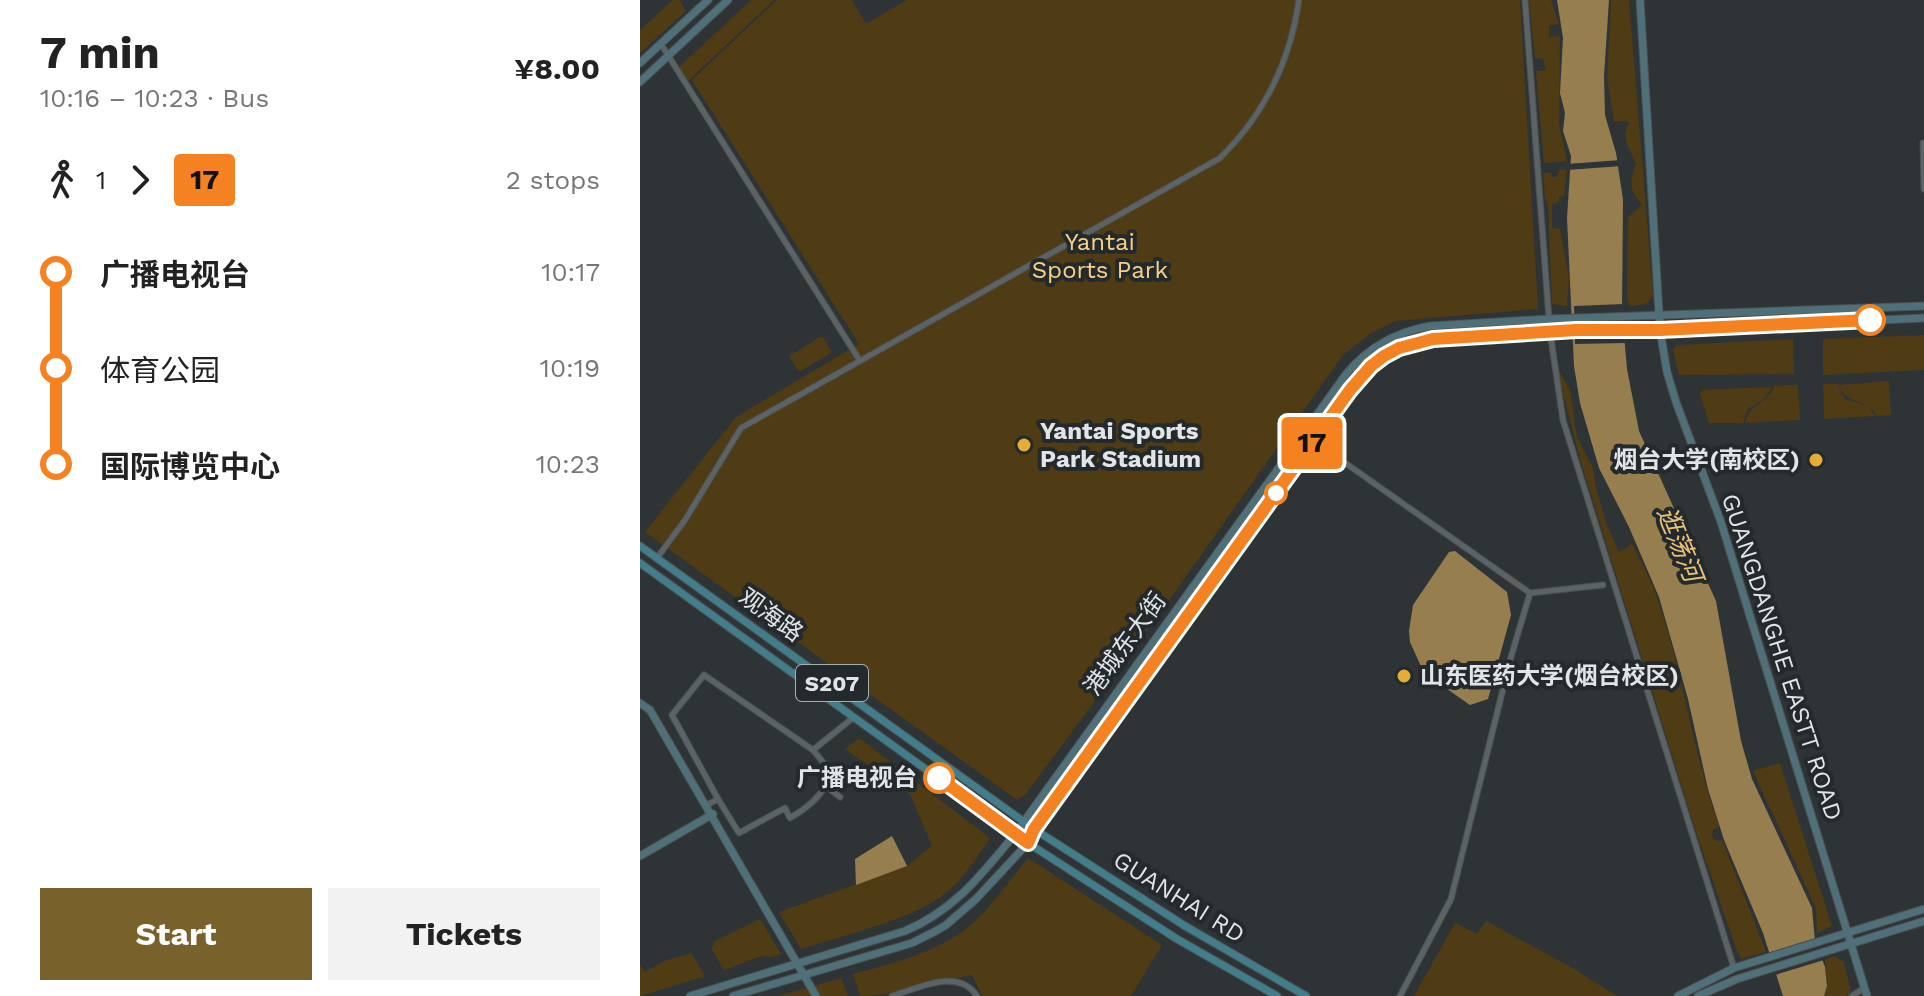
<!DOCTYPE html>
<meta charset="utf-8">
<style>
body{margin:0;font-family:"Work Sans","Noto Sans SC",sans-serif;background:#f2f2f2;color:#222;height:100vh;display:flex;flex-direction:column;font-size:30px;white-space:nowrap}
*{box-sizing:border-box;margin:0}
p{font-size:26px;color:#767676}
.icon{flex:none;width:44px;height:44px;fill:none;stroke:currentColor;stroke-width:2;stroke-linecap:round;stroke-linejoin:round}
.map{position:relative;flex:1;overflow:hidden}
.panel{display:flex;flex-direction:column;background:#fff;width:640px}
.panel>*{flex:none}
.badge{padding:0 16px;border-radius:6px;font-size:28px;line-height:52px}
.map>.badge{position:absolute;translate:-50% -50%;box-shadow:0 0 0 4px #fff}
.legs{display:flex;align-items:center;gap:12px;height:88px;padding:0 40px;font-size:26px}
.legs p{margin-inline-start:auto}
.overview{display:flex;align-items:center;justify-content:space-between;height:136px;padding:0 40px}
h1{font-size:44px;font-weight:700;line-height:60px}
.primary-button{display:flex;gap:16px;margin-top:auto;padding:16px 40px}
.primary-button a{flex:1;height:92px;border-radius:0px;background:#79612b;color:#fff;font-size:32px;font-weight:700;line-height:92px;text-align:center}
.primary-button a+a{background:#f2f2f2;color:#222}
ul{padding:0 40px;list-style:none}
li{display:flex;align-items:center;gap:28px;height:96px;font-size:30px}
li i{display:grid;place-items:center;width:12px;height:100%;margin:0 10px;background:currentColor}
li i::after{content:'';width:20px;height:20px;margin:-10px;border:6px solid;border-radius:50%;background:#fff}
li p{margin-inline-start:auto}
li:first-child i{background:linear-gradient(#0000 50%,currentColor 0)}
li:last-child i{background:linear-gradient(currentColor 50%,#0000 0)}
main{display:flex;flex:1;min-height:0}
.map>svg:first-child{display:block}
.green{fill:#4f3b14}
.water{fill:#977e4f}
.pier{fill:#2e3436}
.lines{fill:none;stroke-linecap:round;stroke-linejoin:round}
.street-casing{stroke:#4b5052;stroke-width:7}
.secondary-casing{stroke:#4b5052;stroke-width:9}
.primary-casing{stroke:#4b5052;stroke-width:9}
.street{stroke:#5c6365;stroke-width:5}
.secondary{stroke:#4f7078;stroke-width:7}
.primary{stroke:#427d8b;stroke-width:7}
.line-1-casing{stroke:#fff;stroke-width:18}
.line-1{stroke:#f58220;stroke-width:12}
.stop-1-dot{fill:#fff;stroke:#f58220;stroke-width:4}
.poi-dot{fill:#e4ad35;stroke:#242a2c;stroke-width:3}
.labels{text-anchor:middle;stroke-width:8;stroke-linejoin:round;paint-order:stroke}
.shield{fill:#242a2c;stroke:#a8adaf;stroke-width:2}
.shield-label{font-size:22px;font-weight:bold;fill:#e1e5e7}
.park-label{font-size:24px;fill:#f7d188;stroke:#242a2c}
.poi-label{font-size:24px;font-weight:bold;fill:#e1e5e7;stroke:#242a2c;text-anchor:start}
.street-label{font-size:24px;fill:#e1e5e7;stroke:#242a2c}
.stop-label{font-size:24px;font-weight:bold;fill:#e1e5e7;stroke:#242a2c;text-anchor:end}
.water-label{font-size:26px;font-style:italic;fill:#e9c27a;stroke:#242a2c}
</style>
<main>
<section class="panel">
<div class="overview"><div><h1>7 min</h1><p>10:16 – 10:23 · Bus</p></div><b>¥8.00</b></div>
<div class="legs"><svg class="icon" aria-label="walk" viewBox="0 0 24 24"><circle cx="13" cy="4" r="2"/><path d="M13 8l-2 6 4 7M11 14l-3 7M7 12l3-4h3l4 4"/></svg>1<svg class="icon" aria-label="forward" viewBox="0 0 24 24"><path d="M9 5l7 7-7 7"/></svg><b class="badge" style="background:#f58220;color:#111">17</b><p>2 stops</p></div>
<ul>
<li><i style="color:#f58220"></i><b>广播电视台</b><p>10:17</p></li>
<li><i style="color:#f58220"></i><span>体育公园</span><p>10:19</p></li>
<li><i style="color:#f58220"></i><b>国际博览中心</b><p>10:23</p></li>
</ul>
<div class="primary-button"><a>Start</a><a>Tickets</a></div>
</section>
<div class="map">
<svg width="1284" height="996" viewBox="0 0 1284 996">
<rect width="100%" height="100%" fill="#2e3436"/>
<g class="green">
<path d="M33,0H39L46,11L0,53V30Z"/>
<path d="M111,0H134L48,81L39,67Z"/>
<path d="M137,0H212L226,24L267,0H880L898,309L755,321L730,334L703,355L522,610L385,795L377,800L5,532L96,417L219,344L52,80Z"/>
<path d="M889,0H911L919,24L909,26V37L920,36L919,123L927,161L904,163L896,71L906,70L903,59L895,58Z"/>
<path d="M971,0H989L1013,295L1007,303L990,307L987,298L988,217L1002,205C989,189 989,183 996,164C990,147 980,141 989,122L974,121L967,78Z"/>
<path d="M927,169L924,196L919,197V202L912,204V228L920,229L929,278L927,306L912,304L908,204L905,198L903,173H911L912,177H917L919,170Z"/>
<path d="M1284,335V370L1183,375V339Z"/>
<path d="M182,336L192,352L159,372L149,356Z"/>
<path d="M1153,339L1154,374L1039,375L1033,349L1037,345Z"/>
<path d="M916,365L930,390L937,437L953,468L956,488L967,525L979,552L992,544C1001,562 1012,581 1018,600C1043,674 1053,753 1079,826L1073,830L1072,836L1076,841L1082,840L1126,952L1101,959L1096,948L1056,832L940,459Z"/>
<path d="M1249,381L1251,415L1237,416C1227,398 1206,405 1198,385Z"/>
<path d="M1183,384H1197L1205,399L1228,406L1235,416L1184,419Z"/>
<path d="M1158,385L1160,420L1105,423C1108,404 1128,404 1134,386Z"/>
<path d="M1132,387L1125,398L1108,409L1103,423H1069L1060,394L1062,390Z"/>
<path d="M219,738L350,838C337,857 325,877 307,892C273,920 204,935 161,949L139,912L267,866L292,846L270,794L205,749Z"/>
<path d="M1140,763L1192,926L1177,933L1176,908L1113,771Z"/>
<path d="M388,858L522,945L491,996H342L332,975C295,981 258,996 220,996L213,974C260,961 311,950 345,911C360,894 374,876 388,858Z"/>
<path d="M120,919L141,954L132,957L122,956L84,970L71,948L74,945L73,942Z"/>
<path d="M846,921L931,967L977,996H774L815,923L837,934Z"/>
<path d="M51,953L64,974L63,977L0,996V965L5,972L24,961Z"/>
<path d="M1194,956L1204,962L1211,992L1206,996H1184L1187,986L1185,960Z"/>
<path d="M201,978L208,996H138Z"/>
</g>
<g class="water">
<path d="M917,0H969L964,76L965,115L976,153L983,200L982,312L987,369L999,431L1076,601L1101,741L1112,779L1172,908L1175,941L1185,967L1187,986L1184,996H1143L1123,933L1084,840L1068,789L1048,699L1019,597L989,527L959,468L940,403L934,366L927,218L931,156L923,131L925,113L920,93L923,38Z"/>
<path d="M815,551L867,592L871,615L848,699L830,705L784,673L770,642L769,631L773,605L809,552Z"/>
<path d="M252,836L267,866L216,885L215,859Z"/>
</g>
<g class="pier">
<path d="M981,160L982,166L927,170V164Z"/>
<path d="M984,304L985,343L935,344L934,306Z"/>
<path d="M1177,938L1184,960L1135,975L1128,953Z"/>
</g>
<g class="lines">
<defs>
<g id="street">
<path d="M885,0L909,319"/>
<path d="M21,44L220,361"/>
<path d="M1283,143L1284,189"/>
<path d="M910,332L923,420L1094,968"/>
<path d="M674,441L890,593"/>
<path d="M17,558L45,520L101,428L580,158C624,115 650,62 659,0"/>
<path d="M187,787L200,797"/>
<path d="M78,799L99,833L145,808L150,818C169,807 184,794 192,773L173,750"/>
<path d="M67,805L78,799L32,715L64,675L173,750L214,717"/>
<path d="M252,996C279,988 318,967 337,996"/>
<path d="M760,996L811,899L871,657L890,593L963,585"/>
<path d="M1212,996L1224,988"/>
</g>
<g id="secondary">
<path d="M1000,0L1020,330L1027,372L1036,402L1081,522L1227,996"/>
<path d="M0,63L68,0"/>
<path d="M0,82L88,0"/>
<path d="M0,703L10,710L176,996"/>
<path d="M0,856L73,814"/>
<path d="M50,996L265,931C315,910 342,874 375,834L707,373C729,347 756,332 790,326L909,319L1284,306"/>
<path d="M93,996L272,943L294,932L306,925L336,899L388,843L394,829L710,390L731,366L744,356L759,348L793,339L936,330H1020L1284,318"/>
<path d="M1038,996L1094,968L1284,909"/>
<path d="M1058,996L1097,979L1284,921"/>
</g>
<g id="primary">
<path d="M0,546L394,829L545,926L666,996"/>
<path d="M0,563L388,843L537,939L637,996"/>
</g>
</defs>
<use href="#street" class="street-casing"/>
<use href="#secondary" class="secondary-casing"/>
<use href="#primary" class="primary-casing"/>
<use href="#street" class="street"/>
<use href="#secondary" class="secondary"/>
<use href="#primary" class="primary"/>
</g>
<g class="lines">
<defs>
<path id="line-1" d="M299,778L388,843L394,829L710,390L731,366L744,356L759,348L793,339L936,330H1020L1230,320"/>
</defs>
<use href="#line-1" class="line-1-casing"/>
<use href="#line-1" class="line-1"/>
</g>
<g class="stop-1-dot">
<circle cx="1230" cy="320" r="14"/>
<circle cx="636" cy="493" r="10"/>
<circle cx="299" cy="778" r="14"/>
</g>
<g class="poi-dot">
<circle cx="384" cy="445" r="8"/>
<circle cx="1176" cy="460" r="8"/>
<circle cx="764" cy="676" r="8"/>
</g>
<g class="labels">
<rect class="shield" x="156" y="665" width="72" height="36" rx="6"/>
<g class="shield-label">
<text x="192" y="691">S207</text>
</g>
<g class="park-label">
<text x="460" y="250">Yantai<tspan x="460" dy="28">Sports Park</tspan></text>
</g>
<g class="poi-label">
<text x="400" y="439">Yantai Sports<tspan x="400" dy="28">Park Stadium</tspan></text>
<text x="1160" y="468" text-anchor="end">烟台大学(南校区)</text>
<text x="780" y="684">山东医药大学(烟台校区)</text>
</g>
<g class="street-label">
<text transform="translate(131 615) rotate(36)" y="8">观海路</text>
<text transform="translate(485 644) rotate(-54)" y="8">港城东大街</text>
<text transform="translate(1142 657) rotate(72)" y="8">GUANGDANGHE EASTT ROAD</text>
<text transform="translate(539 897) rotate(32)" y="8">GUANHAI RD</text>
</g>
<g class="stop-label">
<text x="277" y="786">广播电视台</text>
</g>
<g class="water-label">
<text transform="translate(1040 544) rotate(68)" y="9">逛荡河</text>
</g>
</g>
</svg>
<b class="badge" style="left:672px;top:443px;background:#f58220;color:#111">17</b>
</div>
</main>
